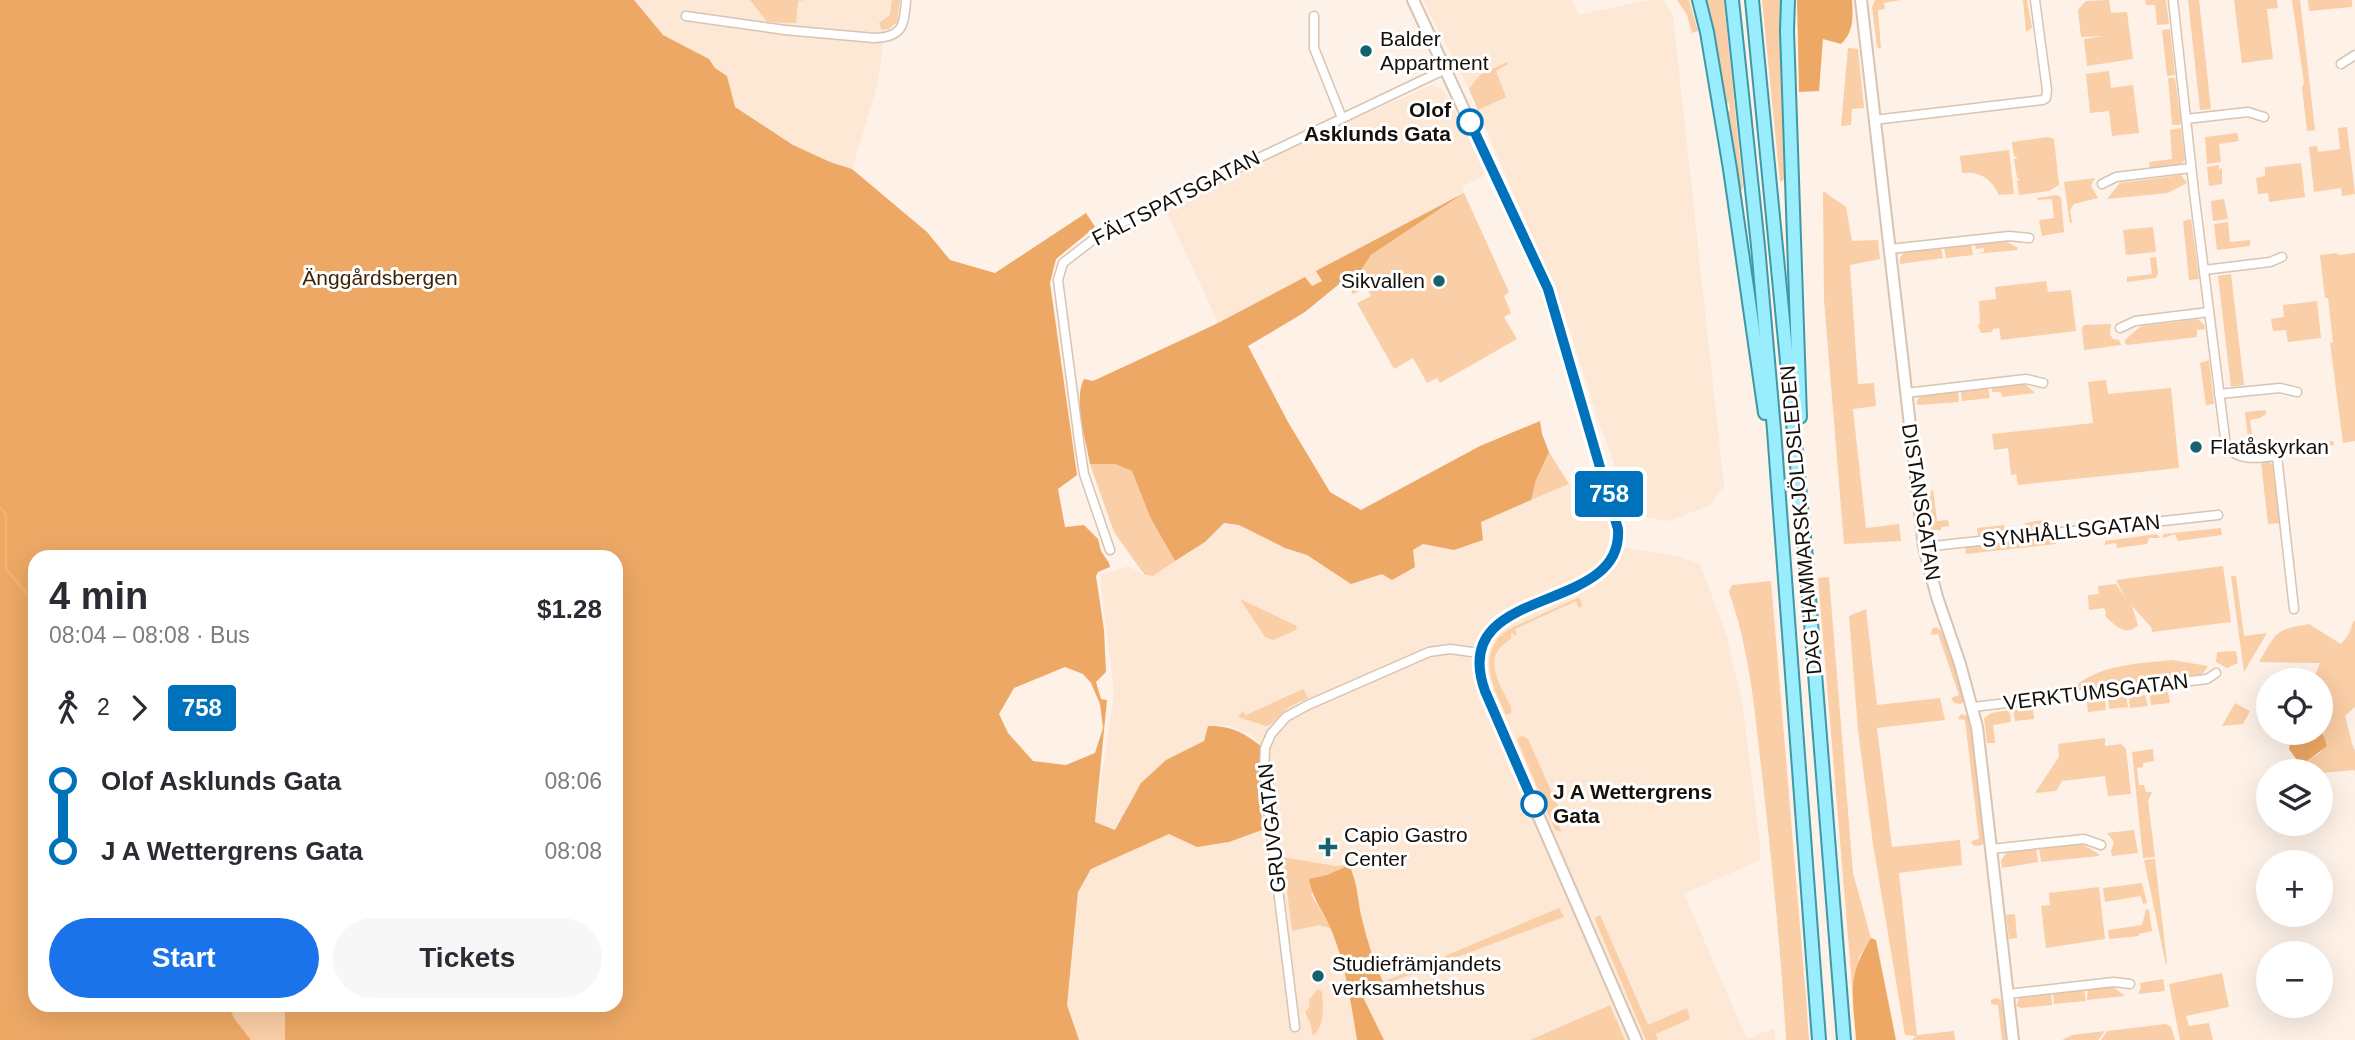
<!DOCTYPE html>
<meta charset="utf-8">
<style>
body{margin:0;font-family:Arial,sans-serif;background:#f7f7f7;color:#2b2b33;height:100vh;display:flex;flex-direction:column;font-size:26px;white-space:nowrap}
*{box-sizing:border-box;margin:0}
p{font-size:23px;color:#7c7c81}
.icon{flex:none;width:38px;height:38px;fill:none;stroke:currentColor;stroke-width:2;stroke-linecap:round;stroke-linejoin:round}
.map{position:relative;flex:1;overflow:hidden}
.drawer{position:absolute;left:28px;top:550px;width:595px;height:462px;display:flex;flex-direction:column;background:#fff;border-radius:21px;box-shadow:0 7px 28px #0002}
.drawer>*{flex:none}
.badge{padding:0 14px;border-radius:5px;font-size:24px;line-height:46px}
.tools{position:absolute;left:2256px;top:668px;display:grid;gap:14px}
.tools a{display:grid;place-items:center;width:77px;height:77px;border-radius:50%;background:#fff;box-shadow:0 7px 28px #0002;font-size:35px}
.map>.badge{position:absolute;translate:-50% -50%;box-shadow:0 0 0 4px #fff}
.legs{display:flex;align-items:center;gap:10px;height:77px;padding:0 21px;font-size:23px}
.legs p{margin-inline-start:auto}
.summary{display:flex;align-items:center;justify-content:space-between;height:119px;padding:0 21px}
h1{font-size:38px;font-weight:700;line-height:52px}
.action{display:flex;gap:14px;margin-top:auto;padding:14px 21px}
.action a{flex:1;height:80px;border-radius:42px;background:#1a73e8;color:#fff;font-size:28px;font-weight:700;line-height:80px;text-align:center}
.action a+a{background:#f7f7f7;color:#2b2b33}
ul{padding:0 21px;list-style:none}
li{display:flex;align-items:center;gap:24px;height:70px;font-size:26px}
li i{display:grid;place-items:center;width:10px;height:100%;margin:0 9px;background:currentColor}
li i::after{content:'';width:18px;height:18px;margin:-9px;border:5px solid;border-radius:50%;background:#fff}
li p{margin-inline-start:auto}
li:first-child i{background:linear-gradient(#0000 50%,currentColor 0)}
li:last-child i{background:linear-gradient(currentColor 50%,#0000 0)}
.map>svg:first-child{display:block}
.built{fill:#fde7d5}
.green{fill:#facea6}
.forest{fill:#eda865;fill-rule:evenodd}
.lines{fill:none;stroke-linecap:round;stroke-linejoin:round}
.stream{stroke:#f7b26f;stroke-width:2.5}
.street-casing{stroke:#d7c4b2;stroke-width:11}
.secondary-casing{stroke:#d7c4b2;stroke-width:14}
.primary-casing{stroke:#3f98a6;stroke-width:16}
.street{stroke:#fff;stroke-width:8}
.secondary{stroke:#fff;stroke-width:10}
.primary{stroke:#99edfc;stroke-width:12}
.line-1-casing{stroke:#fff;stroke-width:16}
.line-1{stroke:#0072bc;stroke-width:10}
.poi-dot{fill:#16616e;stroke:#fff;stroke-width:2.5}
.stop-1-dot{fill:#fff;stroke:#0072bc;stroke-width:3.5}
.labels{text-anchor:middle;stroke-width:6;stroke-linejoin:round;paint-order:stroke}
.poi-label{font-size:21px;fill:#16100a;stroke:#fff;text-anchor:start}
.stop-label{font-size:21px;font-weight:bold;fill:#16100a;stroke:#fff;text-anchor:end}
.street-label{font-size:21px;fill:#16100a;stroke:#fff}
.park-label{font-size:21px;fill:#3f2406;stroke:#fff}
</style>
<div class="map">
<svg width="2355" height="1040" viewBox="0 0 2355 1040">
<rect width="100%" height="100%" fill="#fef1e7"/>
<g class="built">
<path d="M634,0H899L882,30L883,46L877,86L852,169L830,162L793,145L734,107L727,76L715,68L709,59L663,35Z"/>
<path d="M1423,0H1571L1579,15L1649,0H1664L1673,16L1724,486L1710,505L1669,521L1632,515L1595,410L1565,314L1469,89Z"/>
<path d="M1432,85L1438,87L1445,93L1487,173L1462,187L1464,193L1317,271L1322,281L1312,287L1306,278L1218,322L1165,209L1274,155Z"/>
<path d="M1597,476L1610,530L1608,545L1676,556L1700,564L1727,637L1742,703L1760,844V860L1684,894L1747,1039L1774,1028L1775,1040H1625L1609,1005L1530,1040H1384L1361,993L1383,982L1372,956L1361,918L1354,874L1349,865L1336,866L1284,857L1293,931L1319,925L1332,929L1349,985L1357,1040H1079L1067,1005L1078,892L1091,869L1169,834L1197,847L1229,842L1262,830L1260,785L1263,748L1249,733L1228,726H1208L1204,741L1166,760L1141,783L1115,830L1095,822L1114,693L1100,575L1129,566L1145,576H1153L1205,542L1223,523L1239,525L1285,548L1307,555L1351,584L1423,544L1454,550L1483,540L1480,522L1569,484Z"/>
</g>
<g class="green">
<path d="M750,0H805L798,1L796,23L767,22Z"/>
<path d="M892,0H900L897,22L889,29L882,30L879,23L890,15Z"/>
<path d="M1677,0H1689L1698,31L1692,33L1687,15Z"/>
<path d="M1706,0H1724L1743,188L1740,191H1737L1726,111H1730L1729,103H1724L1712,20Z"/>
<path d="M1762,0H1782L1780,17L1786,179L1780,182Z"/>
<path d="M1875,0H1901L1884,3L1885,9L1878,10L1881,49L1877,47L1872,7Z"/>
<path d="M2023,0H2027L2032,28L2026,32Z"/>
<path d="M2109,0L2111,13L2127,12L2133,59L2087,66L2084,39L2104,36L2081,37L2078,10L2086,1Z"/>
<path d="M2145,0H2166L2169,24L2157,25L2155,5H2146Z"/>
<path d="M2188,0H2199L2211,109L2200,110Z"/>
<path d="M2234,0H2277L2278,8L2267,9L2273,59L2242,63Z"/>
<path d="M2292,0H2300L2315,130L2307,131L2302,88L2304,83Z"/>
<path d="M2308,0H2352V7L2309,11Z"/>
<path d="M2170,29L2175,75L2167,76L2162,30Z"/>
<path d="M1848,48L1858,49L1864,108L1852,109L1851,125L1841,126Z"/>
<path d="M1507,62L1508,64L1496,71L1506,97L1478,110L1469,89L1480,75Z"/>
<path d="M2109,71L2111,88L2133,85L2139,133L2112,136L2109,111L2090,113L2086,74Z"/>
<path d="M2168,78H2175L2181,123L2179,125H2172Z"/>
<path d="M2347,127L2355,194L2342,196L2341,188L2314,192L2309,147L2317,146L2318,152L2340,149L2338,128Z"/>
<path d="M2181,128L2185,160L2180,165L2150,170L2149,162L2172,159L2170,130Z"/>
<path d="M2237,133L2239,141L2219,144L2221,162L2207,164L2205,137Z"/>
<path d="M2048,137L2054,139L2059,185L2049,191L2019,195L2017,181L2020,180L2017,178L2014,159L2018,158L2014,156L2012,142Z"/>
<path d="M2009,150L2014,194L1999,195C1991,179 1981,171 1962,173L1960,156Z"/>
<path d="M2301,163L2305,197L2269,202L2268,193L2258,194L2256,178L2265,176V167Z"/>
<path d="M2219,165V169L2222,168V184L2209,186L2207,167Z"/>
<path d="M2181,175L2187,183L2168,193L2107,199L2120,183Z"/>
<path d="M2095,178L2091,186L2098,198L2074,204L2070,210L2072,222L2070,224L2064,182Z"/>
<path d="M1823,191L1846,207L1852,241L1878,240L1880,259L1850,265L1858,384L1874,383L1876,406L1853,409L1866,528L1899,524L1901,541L1844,544L1824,300Z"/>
<path d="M1464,193L1509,292L1504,296L1511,313L1504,317L1517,339L1440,383L1437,378L1427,383L1413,358L1394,369L1357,303L1371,296L1367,288L1353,294L1344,280L1361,270L1371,255Z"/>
<path d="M2057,195L2061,197L2064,232L2042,236L2039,220L2054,218L2052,199L2038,200L2037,198Z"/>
<path d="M2224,199L2228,219L2213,221L2211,201Z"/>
<path d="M2191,219L2199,279L2189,280L2183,221Z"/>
<path d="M2228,222L2230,242L2250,240V246L2217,250L2214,224Z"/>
<path d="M2153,227L2156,252L2126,255L2123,230Z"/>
<path d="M2004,240L2018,248L2017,250L1976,254L1984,252V248L1976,249L1975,243Z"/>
<path d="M1971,244L1973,255L1946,258L1944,247Z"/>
<path d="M1941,247L1943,258L1900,264V258L1904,252Z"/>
<path d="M2337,253L2338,255L2355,253V441L2343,443L2330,343L2333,342L2328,298H2325L2320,255Z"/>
<path d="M2156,257L2158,273L2156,278L2127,282V277L2152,274L2150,258Z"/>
<path d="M2231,274L2244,385L2231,387L2218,276Z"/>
<path d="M2046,281L2048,292L2071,290L2076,331L2001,340L1999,328L1993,329L1992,332L1981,333L1978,326L1980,323L1979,301L1996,299L1995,287Z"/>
<path d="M2317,301L2321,338L2288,342L2286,330L2273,331L2271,319L2284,317L2283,305Z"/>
<path d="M2198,319L2204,325L2205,329L2197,330V337L2127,345L2125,343V340L2141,326Z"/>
<path d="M2111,324L2110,335L2113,339L2119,340L2121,345L2084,350L2082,328L2084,325Z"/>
<path d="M2209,360L2214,404L2206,405L2200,363Z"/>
<path d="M2106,380L2108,394L2171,388L2179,468L2018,485L2016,474L2011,475L2008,448L1994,450L1992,434L2093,423L2088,382Z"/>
<path d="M2024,383L2035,393L2002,397L2001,392H1992V387Z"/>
<path d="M1988,388L1990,398L1962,401L1961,391Z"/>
<path d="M1956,391L1958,392L1959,402L1919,405L1916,404L1919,397L1922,395Z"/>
<path d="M2266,410V414L2260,418L2250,420L2254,447H2249L2245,412Z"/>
<path d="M2333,441L2334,445L2259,453L2249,451Z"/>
<path d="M1549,452L1569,484L1531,500L1536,480Z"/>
<path d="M2265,461L2271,463L2275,469L2281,523L2268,524L2261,462Z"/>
<path d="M1090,464H1115L1132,471L1150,517L1175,561L1153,576L1145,575L1141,570L1114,532Z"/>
<path d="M1933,489L1937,521L1948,520L1949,526L1941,527V530H1932L1930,528L1927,498Z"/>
<path d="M2049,519L2050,528L2026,530L2025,523Z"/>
<path d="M2004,525L2006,533L1978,536L1977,528Z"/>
<path d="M2221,528L2222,535L2178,541L2175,534L2163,538V534Z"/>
<path d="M2157,534L2160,538H2149L2147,544L2117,548L2116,543L2105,545V541Z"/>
<path d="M2054,536L2056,544L1966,554L1965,546Z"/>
<path d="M2223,566L2231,622L2152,632L2151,627L2132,606L2138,625C2125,638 2114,624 2105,616L2106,612L2104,608L2089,610L2088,595L2099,594L2098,586L2116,584L2126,599L2116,580Z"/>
<path d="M2231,576H2236L2244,636L2267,633L2244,672Z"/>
<path d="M1829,577L1853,873L1871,938L1859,957L1855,1020L1818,578Z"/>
<path d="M1771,581L1806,998L1809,1040H1786C1781,951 1772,863 1762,775C1755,713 1750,651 1729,592L1732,585Z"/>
<path d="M1578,598L1580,599L1582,606L1579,608L1576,601L1515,629L1517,636L1511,633V639C1480,657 1499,682 1511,707V713L1506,715C1494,688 1478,661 1501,635L1506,637L1502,634L1511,628Z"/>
<path d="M1240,599L1297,626L1296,630L1273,640L1265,637Z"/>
<path d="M1866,609L1877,705L1940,698L1945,720L1877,728L1892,847L1960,840L1962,865L1899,873L1917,1035L1954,1031L1955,1040H1912L1916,1036L1905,1035L1873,844L1858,730L1849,616Z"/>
<path d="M2355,621V707L2345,716C2348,724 2351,745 2355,750V772L2354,770L2321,773L2306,769L2297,770V760L2307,761L2321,752L2324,733L2321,728L2320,681H2313L2320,663L2259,662C2277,632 2274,630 2309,624L2341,644L2349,634L2353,622Z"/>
<path d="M1936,627L1944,633L1964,696V702L1960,704L1954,703L1951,698L1959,695L1938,634L1931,635L1932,629Z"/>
<path d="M2236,651L2238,663L2227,668L2216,662L2217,652Z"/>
<path d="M2172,660L2208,666L2201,676L2185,680L2184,676L2177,677L2174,681L2092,691L2090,686L2083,687V692L2068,693C2095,664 2136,664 2172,660Z"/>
<path d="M1303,689L1308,698L1289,707L1271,724L1266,726L1238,717L1243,711L1246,715Z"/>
<path d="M2168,692L2170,703L2151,705L2150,694Z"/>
<path d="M2145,695L2148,706L2130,708L2129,697Z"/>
<path d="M2126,696L2128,707L2109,709L2108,698Z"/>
<path d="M2105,700L2106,710L2088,712L2087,702Z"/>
<path d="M2235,703L2250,711L2243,724L2222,726Z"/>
<path d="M2033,708L2034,719L2015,721L2013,710Z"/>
<path d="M2010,710L2011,722L1993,725L1995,743H1987L1984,718L1991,713Z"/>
<path d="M1961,714L1968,716L1971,728L1985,839L1983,844L1979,846L1973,845L1971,841L1979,839L1965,720L1958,719Z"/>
<path d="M1522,736L1528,739L1561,813L1554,817L1562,832L1555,830L1544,804L1545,801L1540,794L1517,739Z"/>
<path d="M2105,738V746L2121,744L2126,749L2131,794L2108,796L2105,776L2062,781L2056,791L2035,793L2059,757L2058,744Z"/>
<path d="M2153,749L2154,761L2143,763V767L2137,768L2139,785H2144L2146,792H2152L2148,801L2155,857L2143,858L2132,752Z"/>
<path d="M2134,830L2138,853L2112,856L2111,851L2114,842L2107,833Z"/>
<path d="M2080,843L2099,854V856L2041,862L2039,848Z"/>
<path d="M2036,848L2038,862L2002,868L2001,861L2006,853Z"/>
<path d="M1283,857L1336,866L1349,865L1327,875L1311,894L1332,929L1319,925L1292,931Z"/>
<path d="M2155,859L2167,963L2166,965L2144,860Z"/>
<path d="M2142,883L2147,903L2143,904L2141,896L2105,902L2103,888Z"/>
<path d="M2099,887L2105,939L2046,948L2041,906L2050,905L2049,893Z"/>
<path d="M1559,908L1564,917L1361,993L1383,982Z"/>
<path d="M2146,909L2149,910L2152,931L2139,934V936L2109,939L2108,930L2142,925Z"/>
<path d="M2015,914L2017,938L2009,939L2006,915Z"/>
<path d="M1600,915L1648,1025L1687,1008L1690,1019L1656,1034L1658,1040H1646L1596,922L1595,918Z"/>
<path d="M2222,973L2229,1007L2186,1016L2189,1026L2209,1023L2213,1040H2180L2169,984Z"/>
<path d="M2163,979L2165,991L2138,994L2141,987L2140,983Z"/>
<path d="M2112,986L2125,996L2087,1000L2088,988Z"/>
<path d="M1318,989L1322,992C1323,1008 1325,1023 1314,1035L1312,1034L1311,1025L1305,1012L1310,1006L1309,1000Z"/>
<path d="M2084,989L2086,1001L2054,1004L2053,993Z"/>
<path d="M2051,993L2052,1005L2021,1008L2016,1006L2020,996Z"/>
<path d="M1996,998L2001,1000L2008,1040H2002L1998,1005L1991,1004V1000Z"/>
<path d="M228,1005H285V1040H251L234,1018Z"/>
<path d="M1610,1005L1625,1040H1530Z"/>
<path d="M2166,1024L2171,1027L2175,1040H2101L2107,1031Z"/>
<path d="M2105,1031L2098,1040H2062L2072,1035Z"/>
</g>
<g class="forest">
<path d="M0,0H634L663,35L709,59L715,68L727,76L735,107L793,145L830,162L852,169L927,232L950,260L995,273L1086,213L1095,227L1056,259L1050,283L1077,475L1058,489L1065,527L1084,525L1098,539L1101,551L1109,563L1110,567L1098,572L1096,576L1104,630L1106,672L1096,682L1101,699L1107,700L1095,822L1115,830L1141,783L1166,760L1204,741L1208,726C1232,726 1243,732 1262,747L1260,785L1262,830L1229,842L1197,847L1169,834L1091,869L1078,892L1067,1005L1079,1040H285V1005L616,1004V556H35V1004L228,1005L234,1018L251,1040H0ZM1065,667L1083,674L1091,683L1100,704L1103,728L1095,753L1066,765L1033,761L1008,733L999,714L1014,688Z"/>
<path d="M1797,0H1852C1853,17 1854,32 1841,44L1823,39L1819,91L1799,92Z"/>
<path d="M1464,193L1371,255L1361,270L1344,280L1305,312L1248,346L1288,422L1330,492L1361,510L1480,446L1540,421L1542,434L1549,452L1536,480L1531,500L1481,522L1483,540L1454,550L1423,544L1413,550L1415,567L1392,580L1382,574L1351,584L1307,555L1285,548L1239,525L1224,523L1205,542L1175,561L1150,517L1132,471L1115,464H1090C1086,441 1073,399 1084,379L1093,381L1214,325L1305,277L1312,286L1322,281L1316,271Z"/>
<path d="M2321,728L2327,746L2307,761L2297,760L2289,749L2292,733H2320Z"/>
<path d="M1349,865C1358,882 1357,900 1362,919C1367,941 1374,962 1383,982L1361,993L1384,1040H1357C1351,1003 1346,968 1333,934C1326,914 1312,900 1309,879L1327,875Z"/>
<path d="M1871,938L1876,940L1896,1040H1856C1853,996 1846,978 1871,938Z"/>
</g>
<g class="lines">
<path class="stream" d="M0,508L6,514V569L35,603"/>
<defs>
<g id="street">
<path d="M2173,0L2194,192L2226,446C2239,462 2258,458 2277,456L2294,609"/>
<path d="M686,16L785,30L874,38C903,37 904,26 906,0"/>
<path d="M1314,16V48L1342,118"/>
<path d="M2341,64L2355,55"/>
<path d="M2186,119L2248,112L2264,117"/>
<path d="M1874,120L2043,100L2046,98L2047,90L2035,0"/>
<path d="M2102,184L2116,177L2191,168"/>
<path d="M1890,249L2009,236L2029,238"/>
<path d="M2204,270L2270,262L2282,257"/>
<path d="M2120,328L2135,321L2209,312"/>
<path d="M1906,393L2026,379L2043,383"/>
<path d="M2219,394L2280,388L2297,392"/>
<path d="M1924,547L2218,515"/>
<path d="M1110,550L1084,474L1080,448L1058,280L1063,263L1103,232L1446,69"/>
<path d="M1973,707L2207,679L2216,673"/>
<path d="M1991,849L2084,839L2101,845"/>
<path d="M2008,994L2114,982L2130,984"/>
<path d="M1295,1027L1264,775L1265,748L1271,734L1286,717L1308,705L1429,652L1450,649L1479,653"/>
</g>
<g id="secondary">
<path d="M1413,0L1547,289L1618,529C1623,618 1446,581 1484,691L1636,1040"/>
<path d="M1861,0L1924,547L1937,597L1960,664L1977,727L2013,1040"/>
</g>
<g id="primary">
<path d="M1699,0L1707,32L1730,169L1765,413"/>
<path d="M1732,0L1758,246L1774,430L1819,1040"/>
<path d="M1752,0L1805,547L1844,1040"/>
<path d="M1788,0L1787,31L1800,417"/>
</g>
</defs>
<use href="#street" class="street-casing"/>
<use href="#secondary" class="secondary-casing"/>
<use href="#primary" class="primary-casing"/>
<use href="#street" class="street"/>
<use href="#secondary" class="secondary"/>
<use href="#primary" class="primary"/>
</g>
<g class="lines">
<defs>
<path id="line-1" d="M1470,122L1548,289L1618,529C1624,617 1446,582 1485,691L1534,804"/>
</defs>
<use href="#line-1" class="line-1-casing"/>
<use href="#line-1" class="line-1"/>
</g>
<g class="poi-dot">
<circle cx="1366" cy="51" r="7"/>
<circle cx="1439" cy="281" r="7"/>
<circle cx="2196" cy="447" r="7"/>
<path d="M1324.5 836.5h7v7h7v7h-7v7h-7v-7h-7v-7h7z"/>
<circle cx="1318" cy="976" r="7"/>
</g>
<g class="stop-1-dot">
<circle cx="1470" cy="122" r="12"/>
<circle cx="1534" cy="804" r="12"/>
</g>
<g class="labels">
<g class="poi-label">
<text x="1380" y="46">Balder<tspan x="1380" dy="24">Appartment</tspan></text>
<text x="1425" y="288" text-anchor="end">Sikvallen</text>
<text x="2210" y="454">Flatåskyrkan</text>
<text x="1344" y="842">Capio Gastro<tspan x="1344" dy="24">Center</tspan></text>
<text x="1332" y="971">Studiefrämjandets<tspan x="1332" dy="24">verksamhetshus</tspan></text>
</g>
<g class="stop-label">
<text x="1451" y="117">Olof<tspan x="1451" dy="24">Asklunds Gata</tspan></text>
<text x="1553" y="799" text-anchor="start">J A Wettergrens<tspan x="1553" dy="24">Gata</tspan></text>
</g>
<g class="street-label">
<text transform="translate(1176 198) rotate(-27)" y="7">FÄLTSPATSGATAN</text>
<text transform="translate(1921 502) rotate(81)" y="7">DISTANSGATAN</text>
<text transform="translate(1801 520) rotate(-95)" y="7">DAG HAMMARSKJÖLDSLEDEN</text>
<text transform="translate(2071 531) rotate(-6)" y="7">SYNHÅLLSGATAN</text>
<text transform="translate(2096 692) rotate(-7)" y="7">VERKTUMSGATAN</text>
<text transform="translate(1272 828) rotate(-96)" y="7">GRUVGATAN</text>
</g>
<g class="park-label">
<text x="380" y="285">Änggårdsbergen</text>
</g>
</g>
</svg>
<div class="tools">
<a><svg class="icon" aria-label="locate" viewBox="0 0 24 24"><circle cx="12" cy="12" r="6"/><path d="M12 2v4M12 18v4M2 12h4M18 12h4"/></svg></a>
<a><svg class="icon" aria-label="layers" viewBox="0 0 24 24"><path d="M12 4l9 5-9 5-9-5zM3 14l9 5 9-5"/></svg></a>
<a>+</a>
<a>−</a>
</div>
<b class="badge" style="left:1609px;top:494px;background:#0072bc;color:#fff">758</b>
<section class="drawer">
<div class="summary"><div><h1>4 min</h1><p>08:04 – 08:08 · Bus</p></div><b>$1.28</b></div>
<div class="legs"><svg class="icon" aria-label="walk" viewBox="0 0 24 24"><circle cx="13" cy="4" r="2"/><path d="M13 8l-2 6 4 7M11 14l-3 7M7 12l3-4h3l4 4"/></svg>2<svg class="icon" aria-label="forward" viewBox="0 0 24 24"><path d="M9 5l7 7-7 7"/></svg><b class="badge" style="background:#0072bc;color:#fff">758</b></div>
<ul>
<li><i style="color:#0072bc"></i><b>Olof Asklunds Gata</b><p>08:06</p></li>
<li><i style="color:#0072bc"></i><b>J A Wettergrens Gata</b><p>08:08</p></li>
</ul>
<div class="action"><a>Start</a><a>Tickets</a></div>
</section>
</div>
